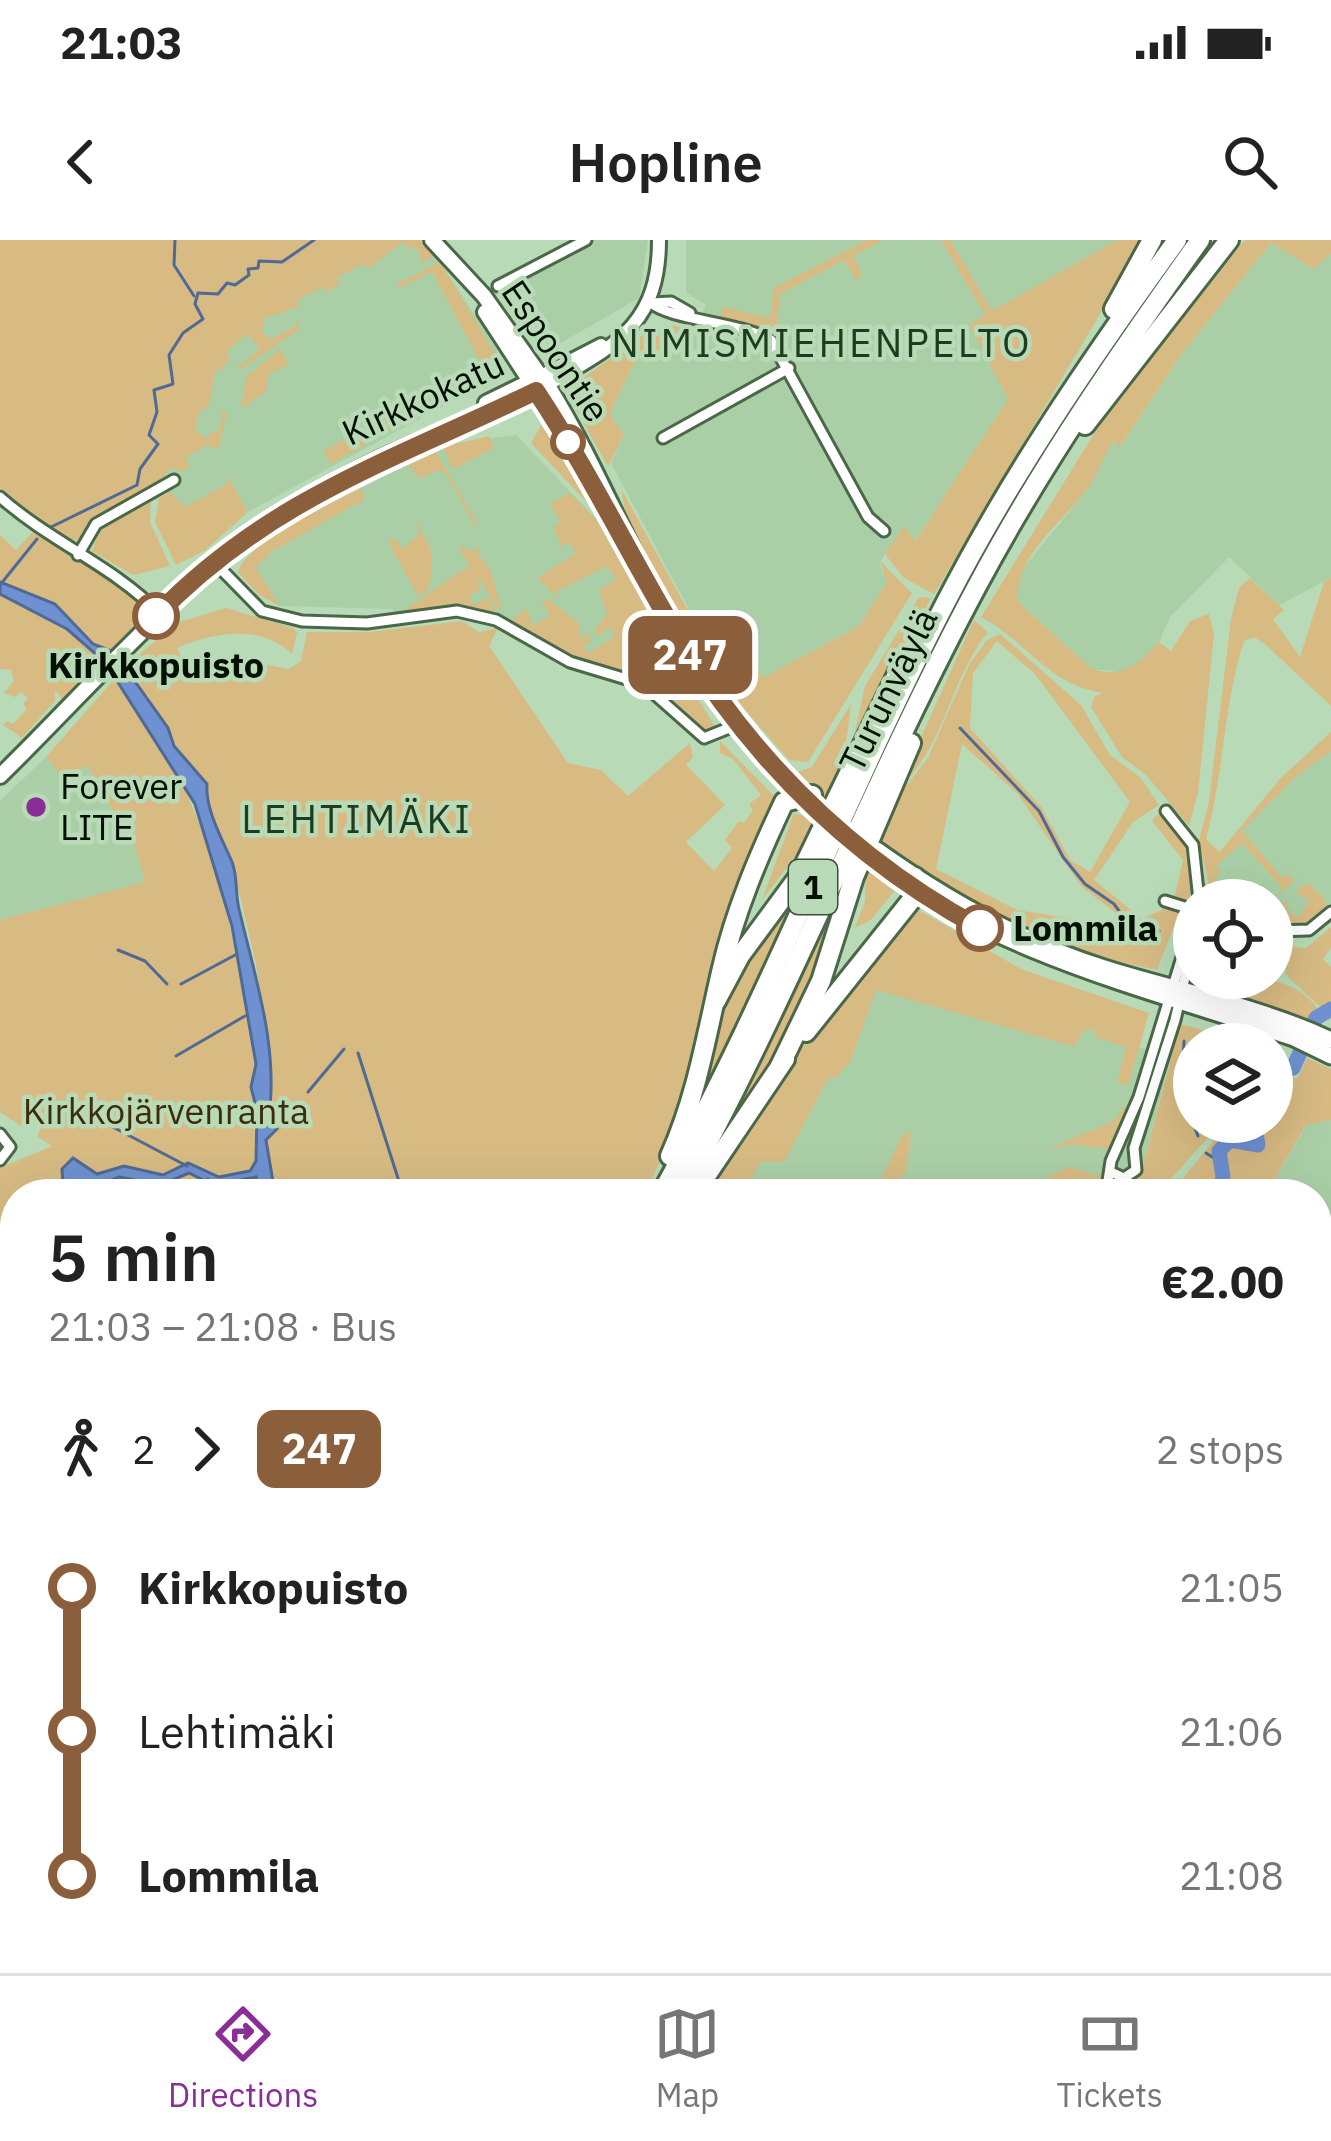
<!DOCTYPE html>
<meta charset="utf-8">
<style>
body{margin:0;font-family:"IBM Plex Sans",sans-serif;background:#f6f6f6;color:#222;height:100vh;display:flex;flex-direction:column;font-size:45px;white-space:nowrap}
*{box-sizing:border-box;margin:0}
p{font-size:39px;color:#767676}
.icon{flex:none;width:66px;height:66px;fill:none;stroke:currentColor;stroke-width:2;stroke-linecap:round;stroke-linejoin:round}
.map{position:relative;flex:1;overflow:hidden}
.drawer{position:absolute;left:0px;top:939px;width:1332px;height:795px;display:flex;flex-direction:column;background:#fff;border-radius:48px 48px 0 0;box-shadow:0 12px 48px #0002}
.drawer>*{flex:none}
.badge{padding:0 24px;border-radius:18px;font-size:42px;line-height:78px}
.buttons{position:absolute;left:1173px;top:639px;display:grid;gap:24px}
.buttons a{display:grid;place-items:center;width:120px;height:120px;border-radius:50%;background:#fff;box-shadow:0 12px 48px #0002;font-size:60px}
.map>.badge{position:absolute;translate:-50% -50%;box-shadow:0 0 0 6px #fff}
.legs{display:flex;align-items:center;gap:18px;height:132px;padding:0 48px;font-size:39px}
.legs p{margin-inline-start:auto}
.headline{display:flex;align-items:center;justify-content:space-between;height:204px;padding:0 48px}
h1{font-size:66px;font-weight:600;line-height:90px}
ul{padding:0 48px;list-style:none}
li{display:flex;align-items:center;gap:42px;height:144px;font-size:45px}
li i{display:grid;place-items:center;width:18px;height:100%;margin:0 15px;background:currentColor}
li i::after{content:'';width:30px;height:30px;margin:-15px;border:9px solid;border-radius:50%;background:#fff}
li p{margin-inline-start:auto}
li:first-child i{background:linear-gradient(#0000 50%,currentColor 0)}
li:last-child i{background:linear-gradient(currentColor 50%,#0000 0)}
.status{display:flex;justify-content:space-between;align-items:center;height:84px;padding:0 60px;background:#fff;direction:ltr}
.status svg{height:33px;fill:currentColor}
header{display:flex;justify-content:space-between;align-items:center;height:156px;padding:0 48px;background:#fff;font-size:54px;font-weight:600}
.dock{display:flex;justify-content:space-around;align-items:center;height:168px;border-top:3px solid #e0e0e0;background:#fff;font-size:33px;color:#767676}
.dock a{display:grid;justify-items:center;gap:6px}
.dock .active{color:#8b2d97}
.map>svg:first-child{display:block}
.built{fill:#aacfa6}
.green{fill:#d8bb83;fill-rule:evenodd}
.water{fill:#6f91d1;stroke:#4f6a94;stroke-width:3}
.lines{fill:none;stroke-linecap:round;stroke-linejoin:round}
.stream{stroke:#4f6a94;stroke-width:3}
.river{stroke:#6f91d1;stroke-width:15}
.minor-casing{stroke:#4a6848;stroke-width:15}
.tertiary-casing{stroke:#4a6848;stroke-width:18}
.secondary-casing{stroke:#4a6848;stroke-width:20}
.primary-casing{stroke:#4a6848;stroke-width:21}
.motorway-casing{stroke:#4a6848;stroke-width:24}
.minor{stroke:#fff;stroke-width:9}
.tertiary{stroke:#fff;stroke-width:12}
.secondary{stroke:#fff;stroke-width:14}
.primary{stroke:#fff;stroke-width:15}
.motorway{stroke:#fff;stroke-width:18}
.primary-bridge-casing{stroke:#4a6848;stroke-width:21;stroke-linecap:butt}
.primary-bridge{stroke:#fff;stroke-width:15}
.line-1-casing{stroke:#fff;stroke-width:27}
.line-1{stroke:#8b5e3c;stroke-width:18}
.stop-1-dot{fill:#fff;stroke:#8b5e3c;stroke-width:6}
.poi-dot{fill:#8b2d97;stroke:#b8dab6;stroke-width:4.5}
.labels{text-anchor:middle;stroke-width:9;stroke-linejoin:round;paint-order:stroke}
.shield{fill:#b8dab6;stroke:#3b4d3a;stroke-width:3}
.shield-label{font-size:33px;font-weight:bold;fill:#051005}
.street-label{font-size:36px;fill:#051005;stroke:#b8dab6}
.stop-label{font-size:36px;font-weight:bold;fill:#051005;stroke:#b8dab6}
.poi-label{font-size:36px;fill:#051005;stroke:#b8dab6;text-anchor:start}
.park-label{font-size:36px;fill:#3d2d0a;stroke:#b8dab6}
.neighbourhood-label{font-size:39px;letter-spacing:3px;fill:#203c1e;stroke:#b8dab6}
</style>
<div class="status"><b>21:03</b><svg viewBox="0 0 49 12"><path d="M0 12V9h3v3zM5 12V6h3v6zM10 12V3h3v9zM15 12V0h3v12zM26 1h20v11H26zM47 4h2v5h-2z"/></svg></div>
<header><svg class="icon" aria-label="back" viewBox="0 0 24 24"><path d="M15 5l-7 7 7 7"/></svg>Hopline<svg class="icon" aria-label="search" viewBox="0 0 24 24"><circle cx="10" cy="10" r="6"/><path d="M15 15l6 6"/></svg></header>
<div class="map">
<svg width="1331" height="1733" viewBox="0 0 1331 1733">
<rect width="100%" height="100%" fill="#b8dab6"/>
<g class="built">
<path d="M378,0H420L440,22L496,108L503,127L499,136L248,272L240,259L179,276L158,231L223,104Z"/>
<path d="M594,0H648L639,58L550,109L507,46Z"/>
<path d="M686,0H1117L914,302L904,286L879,323L888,342L859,386L763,438L737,390L708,405L611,223L624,196L610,173L634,124L693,93L706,65L686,52Z"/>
<path d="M1271,3L1314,29L1331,13V338L1279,365L1229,317L1170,377L1159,402L1138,425L1120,432L1092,429L1017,361V336L1087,250L1102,217L1115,201L1121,206L1183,112Z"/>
<path d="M516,195L607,290L628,322L637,381L611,431L483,370L447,368L401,376L391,369L280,366L259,355L238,332L243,321L288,287L387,230L450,204Z"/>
<path d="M1331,492V665L1308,685L1291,689L1272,681V660H1212L1215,618L1280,539Z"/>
<path d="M46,517L65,541L87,524L123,589L131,593L145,643L0,680V561Z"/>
<path d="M877,738L1085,767L1139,807L1170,816L1142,929L1129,954H727Z"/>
<path d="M1331,880V1052L1317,1043V954H1266L1307,885Z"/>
</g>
<g class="green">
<path d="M0,0H420L434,16L417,25L422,20L416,6L408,9L403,2L368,29L364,24L337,37L340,44L326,52L323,47L297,60L299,67L263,79L265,86L259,90L271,99L296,86V79L300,89L241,129L235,124L242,125L260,108L247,94L226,112L230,117L222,130L216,129L208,170L201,168L195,189L208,200L211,191L218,193L223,176L219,170L227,173L219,207L213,210L209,204L186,217L190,226L181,232L170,228C151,263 99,263 79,300C47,298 23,268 0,248Z"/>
<path d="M867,0H883L853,16L862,35L856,40L844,20L780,54L777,82L784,96L720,77L724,67L770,78L774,48Z"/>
<path d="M941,0H950L992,71L1117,0H1144L934,354L904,338L885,314L904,286L915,301L1008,159L969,85L985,75Z"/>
<path d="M1245,0H1331V13L1314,29L1271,3L1183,112L1120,207L1114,201C1102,217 1097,236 1086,251C1059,285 1016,316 1017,361L1092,429C1122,439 1140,423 1159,402L1171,411L1190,381L1209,374L1214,394L1198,553L1189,586L1146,535L1122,517L1091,467L1094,457L1103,453C1048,445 1029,403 981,377L1108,171Z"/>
<path d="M440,22L503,127L499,136L425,171L421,164L483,127L432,32L397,49V44Z"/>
<path d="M670,85L694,90L634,124L610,173L624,196L608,226L569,158V148L650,90Z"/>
<path d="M280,109L289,124L269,134L266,151L241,169L246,137Z"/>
<path d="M386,177L393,189L331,224L323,211Z"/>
<path d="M543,182L588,243L610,287L531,203Z"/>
<path d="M489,196L494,208L458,227L452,229L443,207Z"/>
<path d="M435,210L477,283L466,293L474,284L447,235L440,230L420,238L407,223Z"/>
<path d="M228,236L248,272L204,311L176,325L155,282L159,258L170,252L185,267L227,244Z"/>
<path d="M356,247L362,249L364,260L271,312L256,328L280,366L259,355L238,332C246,304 327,263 356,247Z"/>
<path d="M621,249L707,405L737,389L763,438L859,386L887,342L880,321L912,353L808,522L789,520C724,445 638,357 621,249Z"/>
<path d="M570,253L617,302L653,386L716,488L701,493L655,442L560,414L508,383L527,368L532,386L550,376L543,362H536L548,359L580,384V398L588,393L591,401L584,406L589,413L615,396L610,388L597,396L594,391L607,374L599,350L616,339L607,326L555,352L559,360L537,338L576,313L569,303L562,307L553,287L560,282L550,263Z"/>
<path d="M151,262L150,282L170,326L133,335L92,311L100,290Z"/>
<path d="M411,271L432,312L430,348L418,356L388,302L395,298L401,309L420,294Z"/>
<path d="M33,292L117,339L145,367V377L114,412L93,404L55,364L0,342V295L16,310Z"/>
<path d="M463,305L467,312L480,306L477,313L490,329L501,365L498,370L477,334L481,348L469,357L475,365L487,357L497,371L447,367L398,374L467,327L473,331L460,311Z"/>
<path d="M1250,338L1284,370L1273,379L1300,417L1324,342L1331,338V466L1264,403L1254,397L1244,401C1223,466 1224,534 1206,599L1220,612L1280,539L1331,492V511L1296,536L1242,591L1282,638L1290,635L1294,642L1271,659L1282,648L1242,603L1216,626L1221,633L1215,638L1230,660H1212L1199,600L1209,562L1231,379L1239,348Z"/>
<path d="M0,354L67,389L105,422L66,463L55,450V461L22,498L3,485L7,481L13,484L27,469L23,464L28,458L21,452L15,457L4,453L14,441L11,430L0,429Z"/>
<path d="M919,357L931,358L852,505L865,446Z"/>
<path d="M226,368L293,388L297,392L292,414C263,386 218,390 177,408L188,428C228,411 248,422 289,429L301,421L307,392H372L462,381L479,392L498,388L489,406L568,523L601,530L628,556L690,503L693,517L686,525L725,565L686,602L714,631L732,608L725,600L739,581L744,583L753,570L749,564L761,555L733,519L720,513V501L776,558L757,597L675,889L645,954H275L266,900L276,889L268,883L270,828L256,724L232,622L206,560V543L174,506L126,426L176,383Z"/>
<path d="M974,380L988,392C950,438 944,510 898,548Z"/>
<path d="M1000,394L1081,465L1110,515L1140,537L1159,565L1133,582L1094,640L1142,679L1164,669L1180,671L1157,730L1070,711L975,668L873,604L896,559L928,518L969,425L987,400ZM997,401L1035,434L1130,562L1090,632L1070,620L1042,568L970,488L973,433ZM962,504L1017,553L1081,646L1121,677L1119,686L1017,670L936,629Z"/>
<path d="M116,437C207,549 234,685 256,825L252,853L259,954H15V983L0,981V928L52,906L37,896L41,888L30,880L24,888L0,872V680L145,642L131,594L123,589L87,525L64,541L46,517Z"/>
<path d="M851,464L844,519L827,562L798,532L812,527Z"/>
<path d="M794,573L814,579L816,589L762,660Z"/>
<path d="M1157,575H1163L1187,609L1191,659H1174L1183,620L1152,581Z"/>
<path d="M826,595L693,876L724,758Z"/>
<path d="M856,618L821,727L787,803L717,906Z"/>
<path d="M866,623L896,649L871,680L855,688L865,661Z"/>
<path d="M1307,643L1324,658L1326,670L1300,688L1272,681V671L1288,659L1286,667L1297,678L1310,661L1295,652Z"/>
<path d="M915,668L1021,729L1149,773L1128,846L1117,842L1126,807L1095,797L1096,790H1083L1075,807L876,750L850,823L834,839L829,837L784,922H761L743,954H701L778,838Z"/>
<path d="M1331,687V708L1323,719L1331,727V777L1285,734L1290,707L1306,708Z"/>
<path d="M1194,717V738C1241,738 1300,729 1324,780L1314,790L1199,747L1190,736Z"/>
<path d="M1180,784L1253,804H1194V882H1222L1157,954H1123L1142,929Z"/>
<path d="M1307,818L1331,829V880L1306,885L1266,954H1170L1229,882H1272V829L1297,839Z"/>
<path d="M1126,865L1130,870L1113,909L1071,905L1047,909L1114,881Z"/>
<path d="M904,892L911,894L905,936L900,935L894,954H874Z"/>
<path d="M1068,927L1104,937L1100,954H1033L1037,942Z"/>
<path d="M0,1017L15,1019V1478L0,1477V1288L6,1282L0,1276Z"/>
<path d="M15,1520V1719H550L558,1733H238L203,1723L198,1733H0V1534Z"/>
<path d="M560,1719H657L617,1733H570Z"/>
<path d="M669,1719H830L834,1733H642Z"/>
</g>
<g class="water">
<path d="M0,342L55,364L93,404L114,412L168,488L174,506L207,544C205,569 222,599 232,622C238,637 235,654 239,669C255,738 280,810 268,882L277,889L266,900L275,954H259L256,937L213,945L189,933L161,945L119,937L80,953L63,944L62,929L73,918L97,934L124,926L163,935L188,923L219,937L250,931L256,921L257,871L251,847L256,824L232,686L195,564L105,422L67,389L0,354Z"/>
<path d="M460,1719H532L537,1733H462Z"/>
</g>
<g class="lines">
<g class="stream">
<path d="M175,0L174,25L194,56"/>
<path d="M49,288L137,245L140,229L158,204L149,195L157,172L154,150L173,144L169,115L183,93L203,79L195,64L198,53L218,54L227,43L235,45L249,35L248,29L258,28L259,21L282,22L314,0"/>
<path d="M0,345L37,299"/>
<path d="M960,488L1039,571L1063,617L1085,644L1114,664L1128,683H1155L1159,691"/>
<path d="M118,710L145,721L167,744"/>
<path d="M181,744L237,714"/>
<path d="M1184,801L1182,855L1198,896"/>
<path d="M358,813L403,954"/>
<path d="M176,816L245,776"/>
<path d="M308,852L344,809"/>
<path d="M109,885L187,926"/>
<path d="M1206,913L1220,922"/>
<path d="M203,954L208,939"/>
<path d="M5,1554L15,1546"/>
<path d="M0,1602L1,1605"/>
<path d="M299,1733H300"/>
</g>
<g class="river">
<path d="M1272,836L1293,828L1316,778L1331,769"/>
<path d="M1218,954L1223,937L1219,911L1230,900L1258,905L1254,882"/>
</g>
<defs>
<g id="minor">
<path d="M498,46L586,0"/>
<path d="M651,63C670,80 740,82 771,100L868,277L884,291"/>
<path d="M652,63L671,62L690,73"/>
<path d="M663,198L789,128"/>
<path d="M0,257C52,303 112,325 159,373"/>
<path d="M78,315L96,284L174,240"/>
<path d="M215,323L262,371L302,381L367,383L457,371L496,380L570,422L643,444L704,498L739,484"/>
<path d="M1166,571L1193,605L1199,660"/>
<path d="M1165,661L1194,670"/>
<path d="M1272,691L1309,690L1331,672"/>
<path d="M0,894L10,907L0,920"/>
<path d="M1113,933L1124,938L1136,930L1134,908L1175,780L1194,699"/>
<path d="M1106,954L1111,921L1139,857L1194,678"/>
<path d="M1317,1202L1331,1188"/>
<path d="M1317,1372L1331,1379"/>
</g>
<g id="tertiary">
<path d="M541,136L601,105"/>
<path d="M547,145C615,105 659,86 659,0"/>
</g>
<g id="secondary">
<path d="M485,72L535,149"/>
<path d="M486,163L541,136"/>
<path d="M0,536C97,441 183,337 298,264C376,213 464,185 547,145L484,56L432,0"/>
</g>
<g id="primary">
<path d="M547,145C597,225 629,312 676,393C715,460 765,521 820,575"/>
<path d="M536,151L600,256"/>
<path d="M877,610C947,660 1022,702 1104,728C1180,752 1259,766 1331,800"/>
<path d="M873,620C1000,716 1146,748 1294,798L1331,816"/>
</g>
<g id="motorway">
<path d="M1114,69L1152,0"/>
<path d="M1085,185L1229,0"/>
<path d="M716,761L740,716L799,636L904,420"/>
<path d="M806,792L917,653L915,637"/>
<path d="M780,826L821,741L854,637L911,503"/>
<path d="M670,916C697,856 707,792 722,728C735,671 759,615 784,562L812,555"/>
<path d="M661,954C768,762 845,557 946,362C1012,234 1093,116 1177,0"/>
<path d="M680,954C790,756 870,545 977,346C1042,224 1120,112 1200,0"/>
<path d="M694,954L785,819"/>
<path d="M208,1733L216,1719"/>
<path d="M229,1733L237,1719"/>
</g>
</defs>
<use href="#minor" class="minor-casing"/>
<use href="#tertiary" class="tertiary-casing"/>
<use href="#secondary" class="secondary-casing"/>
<use href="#primary" class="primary-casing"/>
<use href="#motorway" class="motorway-casing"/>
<use href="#minor" class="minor"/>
<use href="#tertiary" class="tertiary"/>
<use href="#secondary" class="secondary"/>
<use href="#primary" class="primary"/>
<use href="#motorway" class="motorway"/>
<defs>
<path id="primary-bridge" d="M820,575L873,620"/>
</defs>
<use href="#primary-bridge" class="primary-bridge-casing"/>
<use href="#primary-bridge" class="primary-bridge"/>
</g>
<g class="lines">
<defs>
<path id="line-1" d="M156,376C268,259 396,219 536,151C589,231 630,316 679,398C754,522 853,619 980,688"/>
</defs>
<use href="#line-1" class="line-1-casing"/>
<use href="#line-1" class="line-1"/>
</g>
<g class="stop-1-dot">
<circle cx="568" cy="202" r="15"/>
<circle cx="156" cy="376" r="21"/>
<circle cx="980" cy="688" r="21"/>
</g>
<circle class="poi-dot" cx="36" cy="567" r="12"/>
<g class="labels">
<rect class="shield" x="789" y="620" width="48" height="54" rx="9"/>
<g class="shield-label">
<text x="813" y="659">1</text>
</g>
<g class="street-label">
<text transform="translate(556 111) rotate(56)" y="13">Espoontie</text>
<text transform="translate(423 158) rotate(-25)" y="13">Kirkkokatu</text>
<text transform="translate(888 450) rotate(-64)" y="13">Turunväylä</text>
</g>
<g class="stop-label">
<text x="156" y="438">Kirkkopuisto</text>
<text x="1013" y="701" text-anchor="start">Lommila</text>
</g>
<g class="poi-label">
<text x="60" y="559">Forever<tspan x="60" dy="41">LITE</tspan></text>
</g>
<g class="park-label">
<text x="166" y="884">Kirkkojärvenranta</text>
</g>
<g class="neighbourhood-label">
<text x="822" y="117">NIMISMIEHENPELTO</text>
<text x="357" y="593">LEHTIMÄKI</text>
</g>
</g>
</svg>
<div class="buttons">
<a><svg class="icon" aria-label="locate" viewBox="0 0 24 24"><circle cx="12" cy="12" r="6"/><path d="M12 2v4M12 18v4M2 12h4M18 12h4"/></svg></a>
<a><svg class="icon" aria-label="layers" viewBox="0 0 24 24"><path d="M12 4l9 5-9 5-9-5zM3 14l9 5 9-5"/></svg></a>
</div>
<b class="badge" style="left:690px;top:415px;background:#8b5e3c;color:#fff">247</b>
<section class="drawer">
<div class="headline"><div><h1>5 min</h1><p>21:03 – 21:08 · Bus</p></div><b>€2.00</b></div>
<div class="legs"><svg class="icon" aria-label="walk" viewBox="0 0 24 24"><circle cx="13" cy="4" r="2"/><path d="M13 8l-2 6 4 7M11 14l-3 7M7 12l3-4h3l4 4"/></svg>2<svg class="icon" aria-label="forward" viewBox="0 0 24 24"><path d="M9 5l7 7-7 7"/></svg><b class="badge" style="background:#8b5e3c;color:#fff">247</b><p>2 stops</p></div>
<ul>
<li><i style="color:#8b5e3c"></i><b>Kirkkopuisto</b><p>21:05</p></li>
<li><i style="color:#8b5e3c"></i><span>Lehtimäki</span><p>21:06</p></li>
<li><i style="color:#8b5e3c"></i><b>Lommila</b><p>21:08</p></li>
</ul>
</section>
</div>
<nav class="dock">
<a class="active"><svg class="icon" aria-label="directions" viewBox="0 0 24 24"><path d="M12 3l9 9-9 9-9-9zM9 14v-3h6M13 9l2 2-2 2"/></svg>Directions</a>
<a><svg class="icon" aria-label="map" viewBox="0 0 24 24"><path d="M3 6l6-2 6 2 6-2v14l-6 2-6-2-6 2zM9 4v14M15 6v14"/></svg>Map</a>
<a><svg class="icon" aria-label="tickets" viewBox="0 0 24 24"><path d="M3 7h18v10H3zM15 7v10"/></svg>Tickets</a>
</nav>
